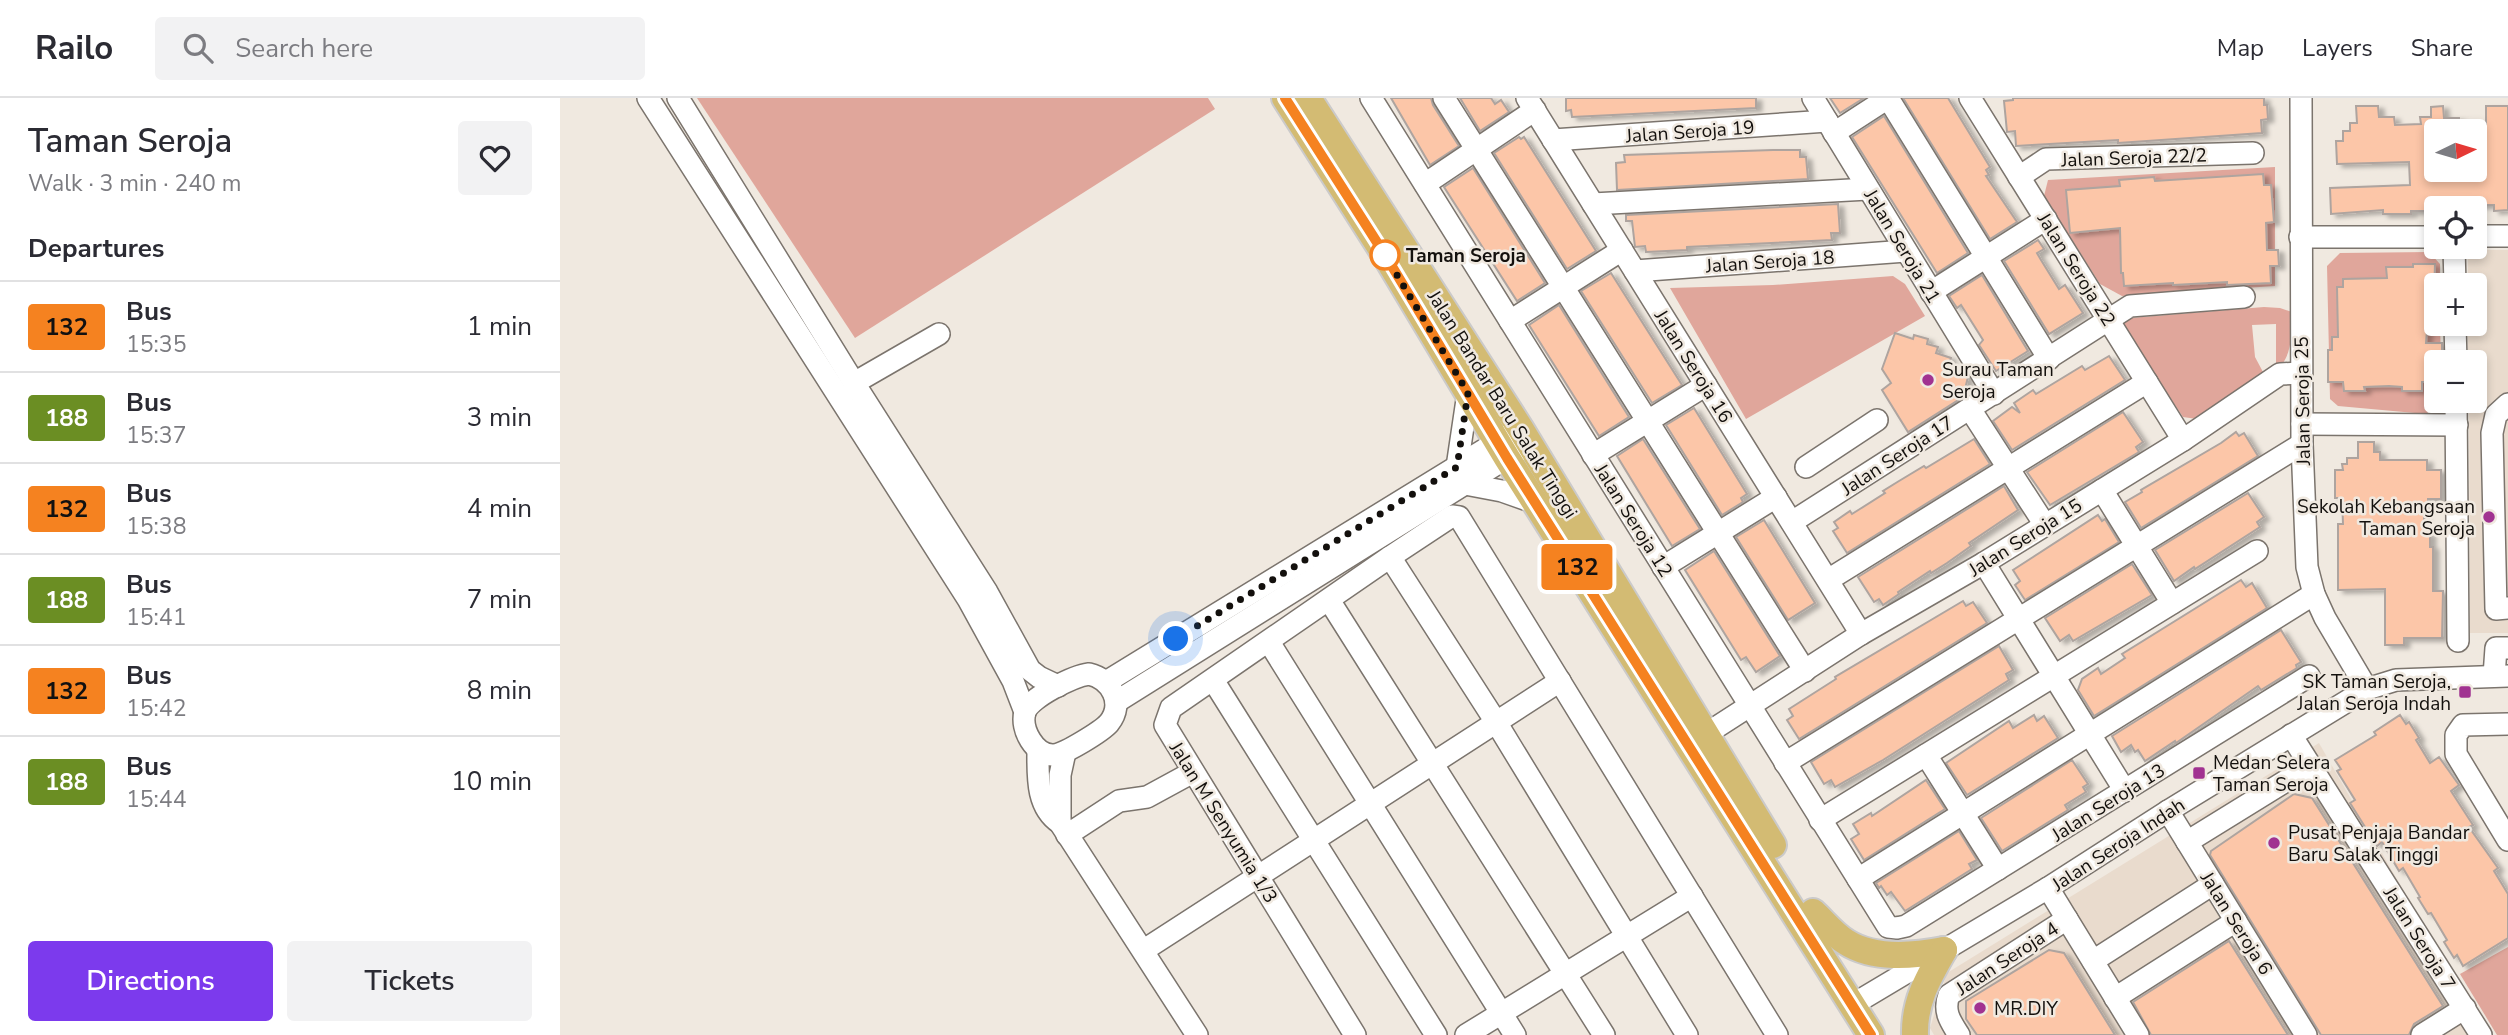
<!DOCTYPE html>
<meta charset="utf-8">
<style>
body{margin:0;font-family:"Nunito Sans",sans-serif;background:#f2f2f3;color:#2b2b33;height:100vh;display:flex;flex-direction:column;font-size:26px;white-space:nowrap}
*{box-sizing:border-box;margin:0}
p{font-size:23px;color:#7c7c81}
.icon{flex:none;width:38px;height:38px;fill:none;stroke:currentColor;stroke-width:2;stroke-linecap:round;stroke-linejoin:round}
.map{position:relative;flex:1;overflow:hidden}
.sheet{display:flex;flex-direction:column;background:#fff;width:560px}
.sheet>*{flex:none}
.badge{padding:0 14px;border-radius:5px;font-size:24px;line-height:46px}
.needle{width:46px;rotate:85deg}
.fabs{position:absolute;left:1864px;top:21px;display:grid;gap:14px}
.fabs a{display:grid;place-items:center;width:63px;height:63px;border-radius:7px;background:#fff;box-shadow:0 4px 10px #0003;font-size:35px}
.you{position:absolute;width:35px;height:35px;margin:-18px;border:5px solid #fff;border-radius:50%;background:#1a73e8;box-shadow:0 0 0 10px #1a73e833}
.map>.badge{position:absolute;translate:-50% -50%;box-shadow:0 0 0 4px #fff}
h2{padding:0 28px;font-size:26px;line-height:63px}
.round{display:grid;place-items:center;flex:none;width:74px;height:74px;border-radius:7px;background:#f2f2f3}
.overview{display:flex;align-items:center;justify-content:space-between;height:119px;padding:0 28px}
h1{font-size:33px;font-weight:600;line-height:52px}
.cta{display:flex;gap:14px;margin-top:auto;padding:14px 28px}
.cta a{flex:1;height:80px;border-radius:7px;background:#7c3aed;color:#fff;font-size:28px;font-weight:600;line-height:80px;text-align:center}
.cta a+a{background:#f2f2f3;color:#2b2b33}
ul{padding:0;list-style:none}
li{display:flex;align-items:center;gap:21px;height:91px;padding:0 28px;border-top:2px solid #e1e1e2}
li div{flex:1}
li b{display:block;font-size:26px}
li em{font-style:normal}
li .badge{min-width:77px;font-weight:700;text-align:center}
header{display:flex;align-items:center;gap:42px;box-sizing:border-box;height:98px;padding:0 35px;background:#fff;border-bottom:2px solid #e1e1e2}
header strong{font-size:33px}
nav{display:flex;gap:38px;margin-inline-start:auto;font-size:24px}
.search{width:490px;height:63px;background:#f2f2f3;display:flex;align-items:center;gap:18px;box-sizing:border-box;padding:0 24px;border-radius:7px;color:#7c7c81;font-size:26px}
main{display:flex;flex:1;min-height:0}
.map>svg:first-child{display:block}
.built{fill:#e9dbcd}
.green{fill:#e0a69b}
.building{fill:#fcc6a8;stroke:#aea49f;stroke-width:2;filter:url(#shadow)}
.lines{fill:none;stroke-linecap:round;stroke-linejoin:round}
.minor-casing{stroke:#7b746d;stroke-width:24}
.major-casing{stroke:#cbcaca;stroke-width:30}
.minor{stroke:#fff;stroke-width:21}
.major{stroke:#d3bb73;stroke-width:26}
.line-casing{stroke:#fff;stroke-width:16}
.line{stroke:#f58220;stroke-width:10}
.walk{stroke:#13100d;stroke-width:7;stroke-dasharray:0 12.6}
.stop-dot{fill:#fff;stroke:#f58220;stroke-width:3.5}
.poi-dot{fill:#a13291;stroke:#f0e9e0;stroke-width:2.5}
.labels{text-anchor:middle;stroke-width:5;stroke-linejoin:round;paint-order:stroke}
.street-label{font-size:19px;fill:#13100d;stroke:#f0e9e0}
.stop-label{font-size:19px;font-weight:bold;fill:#13100d;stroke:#f0e9e0;text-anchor:start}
.poi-label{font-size:19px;fill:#13100d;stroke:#f0e9e0;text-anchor:start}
</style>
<header>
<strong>Railo</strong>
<div class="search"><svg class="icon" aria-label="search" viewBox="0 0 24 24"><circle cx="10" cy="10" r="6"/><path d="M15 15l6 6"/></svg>Search here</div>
<nav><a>Map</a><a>Layers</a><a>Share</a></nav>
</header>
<main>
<section class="sheet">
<div class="overview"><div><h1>Taman Seroja</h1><p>Walk · 3 min · 240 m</p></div><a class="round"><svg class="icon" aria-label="heart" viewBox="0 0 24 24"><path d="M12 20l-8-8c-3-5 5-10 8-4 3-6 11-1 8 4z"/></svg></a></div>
<h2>Departures</h2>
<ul>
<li><span class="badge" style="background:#f58220;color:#111">132</span><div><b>Bus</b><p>15:35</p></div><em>1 min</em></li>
<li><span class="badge" style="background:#6b8e23;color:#fff">188</span><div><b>Bus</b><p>15:37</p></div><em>3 min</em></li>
<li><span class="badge" style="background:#f58220;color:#111">132</span><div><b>Bus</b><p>15:38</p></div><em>4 min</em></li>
<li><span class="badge" style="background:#6b8e23;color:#fff">188</span><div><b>Bus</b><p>15:41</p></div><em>7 min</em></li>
<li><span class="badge" style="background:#f58220;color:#111">132</span><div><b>Bus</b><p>15:42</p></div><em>8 min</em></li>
<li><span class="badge" style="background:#6b8e23;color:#fff">188</span><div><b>Bus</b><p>15:44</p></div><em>10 min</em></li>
</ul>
<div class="cta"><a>Directions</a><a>Tickets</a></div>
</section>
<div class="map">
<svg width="1948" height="937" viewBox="0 0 1948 937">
<defs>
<filter id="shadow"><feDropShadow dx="5.5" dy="3" stdDeviation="2" flood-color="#0004"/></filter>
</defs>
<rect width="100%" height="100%" fill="#f0e9e0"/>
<g class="built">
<path d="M1908,152H1948V535H1910L1909,303H1914V264H1908V226H1914V187H1908Z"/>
<path d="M1759,645L1926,937H1374L1370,930L1387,875Z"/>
</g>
<g class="green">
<path d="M137,0H648L655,11L295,240Z"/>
<path d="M1715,69V188L1562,198L1540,186L1484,98L1488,82Z"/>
<path d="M1869,154L1880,166V187H1876V226H1880L1881,264H1876V303H1879L1866,316L1778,308L1770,301L1767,168L1780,155Z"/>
<path d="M1333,178L1345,186L1365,218L1186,321L1110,190L1213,187Z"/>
<path d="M1704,209L1720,210L1732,214C1731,232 1733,250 1723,265H1716V226L1692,227L1695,259L1703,274L1637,321L1623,319L1561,226L1563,222L1570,220Z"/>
<path d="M1948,849V937H1937L1900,876Z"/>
</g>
<g class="building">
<path d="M831,0H871L873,7L899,48L870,67Z"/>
<path d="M900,0H931L935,6L941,2L949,14L920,33Z"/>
<path d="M1006,0H1196V10L1012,19L1011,12L1006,13Z"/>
<path d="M1270,0H1304L1280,15Z"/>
<path d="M1343,0H1388L1430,69L1426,72L1429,77L1426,78L1457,124L1430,141Z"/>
<path d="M1453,0H1704V7H1707L1708,21L1701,22L1702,35L1558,45V42L1456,48L1455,33L1447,34L1444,3L1453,2Z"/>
<path d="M1796,8H1818L1819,19H1834L1835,27L1861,26L1860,19H1871V9L1883,8L1884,20H1899L1900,33H1876V72H1920L1919,26H1926V8H1948V112L1934,113V107H1910V110H1876V113H1851V116H1823V112L1771,116L1770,90L1850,87L1849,64L1777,66L1776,43H1783V33H1790V25H1797Z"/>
<path d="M1324,18L1408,155L1377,175L1292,39Z"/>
<path d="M959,39L961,41L964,39L1036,153L1007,171L934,55Z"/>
<path d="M1213,52H1240V59H1246L1248,81L1057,92L1056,65L1065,64L1064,57Z"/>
<path d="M913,70L985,185L957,203L884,89Z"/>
<path d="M1703,76L1704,87H1711L1714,124L1706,125L1707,152H1718L1719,168H1710L1711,185L1667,187V184L1613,187V185L1564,188L1563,175H1561L1560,130L1510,135L1506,92L1560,88L1559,82L1594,79L1595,83Z"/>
<path d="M1278,106L1280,135H1271L1272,142L1127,149V152L1086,154L1085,148L1075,149L1072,123H1066V117Z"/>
<path d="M1478,142L1484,151L1477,155L1481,162L1499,191L1505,187L1523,215L1489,236L1444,163Z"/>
<path d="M1853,166H1875L1874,197H1871V220H1868L1866,245H1882V264H1876V268H1869V284H1862V293H1842V289L1829,288L1804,289L1805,293H1784L1783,284H1768V252H1772V239H1778L1777,189H1783V181L1827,180L1826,169H1853Z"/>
<path d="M1051,175L1122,287L1092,305L1021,193Z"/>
<path d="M1422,177L1468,253L1436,273L1419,247L1423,242L1401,207L1397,210L1389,198Z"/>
<path d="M999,207L1069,319L1039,338L969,227Z"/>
<path d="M1335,235L1353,241L1354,237L1368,241L1367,246L1378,249L1376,255L1391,260L1389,266L1408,279L1403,299L1348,334L1322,292L1331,285L1322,271Z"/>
<path d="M1549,258L1565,282L1452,352L1433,323L1452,309L1460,315L1454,305L1473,292L1476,296L1522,268L1525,272Z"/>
<path d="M1134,310L1187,396L1181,400L1183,404L1162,417L1106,327Z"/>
<path d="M1563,314L1583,344L1576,349L1579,354L1490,407L1467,374Z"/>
<path d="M1676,334L1679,338L1684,335L1698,358L1581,430L1565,404L1582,394L1581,392L1661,345Z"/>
<path d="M1083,341L1140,431L1112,448L1057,358Z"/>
<path d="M1414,341L1430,366L1287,455L1273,433L1278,430L1274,424L1290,413L1292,416L1325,395L1323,393L1339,383L1364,368L1366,370Z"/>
<path d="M1798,344H1814V354H1820V362H1867V372H1881V401H1868V410H1864V436L1870,435V449H1873V493H1883L1882,540H1844V547H1825V491L1778,492V426H1783L1782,400H1775V372H1783L1782,366H1787V360H1798Z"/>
<path d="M1444,388L1458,412L1409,445L1411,448L1387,465L1371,475L1370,473L1338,494L1339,496L1323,507L1319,501L1314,504L1298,479Z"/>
<path d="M1688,395L1704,419L1697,424L1700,429L1635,471L1634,469L1614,483L1595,452Z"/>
<path d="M1538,417L1542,423L1545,421L1559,444L1465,502L1455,487L1460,483L1453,472Z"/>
<path d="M1204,422L1255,505L1228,522L1176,439Z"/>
<path d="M1154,453L1220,558L1196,574L1186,559L1181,562L1125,472Z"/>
<path d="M1572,466L1592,497L1513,543L1509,537L1500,543L1485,520Z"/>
<path d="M1681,482L1686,489L1692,485L1707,510L1534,618L1518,592L1522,581L1538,570L1541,576L1565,560L1562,556Z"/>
<path d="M1403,503L1406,508L1413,504L1427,525L1239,641L1227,622L1233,618L1229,611L1276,581L1275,579Z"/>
<path d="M1721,532L1741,564L1736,567L1737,570L1701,592L1698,588L1616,645L1615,643L1585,663L1578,652L1575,654L1571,647L1561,654L1552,638Z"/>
<path d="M1439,548L1453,572L1446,576L1449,582L1323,662L1275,689L1271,682L1264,686L1251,664Z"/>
<path d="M1474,617L1477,623L1484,618L1498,640L1407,697L1386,665L1449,623L1453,630Z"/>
<path d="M1840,617L1846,626L1849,624L1859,640L1856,642L1870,665L1879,659L1899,687L1891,693L1913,727L1909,729L1938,770L1934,773L1948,796V840L1903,868L1897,857L1894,860L1884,844L1887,842L1871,815L1868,816L1858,800L1860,799L1843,770L1839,773L1822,744L1817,748L1790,705L1795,702L1777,673L1781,671L1775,662L1816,637L1814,634Z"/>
<path d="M1512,662L1528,686L1523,689L1526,694L1505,707L1508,712L1442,753L1421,720Z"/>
<path d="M1366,682L1385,711L1304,762L1291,741L1299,736L1293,726L1311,715L1312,718Z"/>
<path d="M1734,696L1752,700L1883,908L1854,926L1849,937H1761L1650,757L1651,753Z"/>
<path d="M1399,733L1417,762L1409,766L1412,771L1345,813L1331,794L1327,797L1321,788L1319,790L1316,785Z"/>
<path d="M1669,843L1728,937H1591L1573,904Z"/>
<path d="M1489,852L1504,855L1555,937H1417L1406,921V903Z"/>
</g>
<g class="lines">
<defs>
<g id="minor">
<path d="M88,0L408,501L453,583L465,614"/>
<path d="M118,0L294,285L427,494L470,572L479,579L498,588"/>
<path d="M811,0L1328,829L1337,830L1346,828L1749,578"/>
<path d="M884,0L1245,573"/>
<path d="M967,0L1301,536"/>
<path d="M1253,0L1434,296"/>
<path d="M1410,0L1623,342"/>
<path d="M1741,0L1742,346L1747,469L1754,496L1765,520L1807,591"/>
<path d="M1274,35L1328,0L1489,261"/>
<path d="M993,42L1267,23"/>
<path d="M1459,79L1486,61L1693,55"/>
<path d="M865,86L975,12"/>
<path d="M1033,106L1308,91"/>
<path d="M1914,138H1948"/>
<path d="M1740,139H1876"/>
<path d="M1894,149L1895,187"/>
<path d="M1075,173L1346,153"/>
<path d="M1371,194L1486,121"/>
<path d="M950,223L1062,152"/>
<path d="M1895,226L1896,264"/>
<path d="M294,285L379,236"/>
<path d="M1896,303L1898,543"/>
<path d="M1948,306L1936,317L1932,335L1936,511L1948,510"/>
<path d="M1410,311L1485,427"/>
<path d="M1742,326L1897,327"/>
<path d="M1033,357L1146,287"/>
<path d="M897,369L908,295"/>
<path d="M1246,369L1317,322"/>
<path d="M905,386L942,393L976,405"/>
<path d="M1542,392L1612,505"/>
<path d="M1232,424L1570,208L1684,199"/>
<path d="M830,459L892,418L899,419L1217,937"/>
<path d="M1424,465L1565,693"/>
<path d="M1103,469L1216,399"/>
<path d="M1268,482L1587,284"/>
<path d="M769,502L1044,937"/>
<path d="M709,544L955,937"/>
<path d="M529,576C551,581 565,605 549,625C542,633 505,656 494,657C475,658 460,631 465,614C470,599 514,578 529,576Z"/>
<path d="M1934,578L1936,550H1948"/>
<path d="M653,582L876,937"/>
<path d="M546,584L950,336"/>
<path d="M556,604L959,352"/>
<path d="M1948,626L1903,627L1896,637V656L1948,742"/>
<path d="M1146,636L1301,536L1424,465L1623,342L1720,276L1741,275"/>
<path d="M1731,637L1921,937"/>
<path d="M478,652C478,678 476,709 500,725L637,937"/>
<path d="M1366,657L1438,771"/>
<path d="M1225,665L1742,346"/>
<path d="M1608,713L1746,937"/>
<path d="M1260,722L1697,453"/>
<path d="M500,725V677L505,654"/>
<path d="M507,737L559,703L587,699L633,674"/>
<path d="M1627,744L1750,668"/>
<path d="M1298,781L1754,496"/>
<path d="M1488,790L1578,937"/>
<path d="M584,852L1000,583"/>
<path d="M1533,863L1653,786"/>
<path d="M1555,900L1676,823"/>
<path d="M1292,907L1488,790L1608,713L1807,591L1836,582L1948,578"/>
<path d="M795,937L605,627L611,610L830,459L936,624L1127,937"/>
<path d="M906,937L1132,798"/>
<path d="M1399,937C1390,923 1383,913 1389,897L1507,821"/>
<path d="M1862,937L1905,910"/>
</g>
<g id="major">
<path d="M725,0L827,160L947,360L1311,937"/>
<path d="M748,0L960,330L1213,747"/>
<path d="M1253,814C1263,823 1274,837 1286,844C1314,862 1353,858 1384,852"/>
<path d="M1355,937C1354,904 1368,880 1384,852"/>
</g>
</defs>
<use href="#minor" class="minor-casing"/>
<use href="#major" class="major-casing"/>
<use href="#minor" class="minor"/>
<use href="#major" class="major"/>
</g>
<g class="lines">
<defs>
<path id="line" d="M725,0L827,160L947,360L1311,937"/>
</defs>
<use href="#line" class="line-casing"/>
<use href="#line" class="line"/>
<path class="walk" d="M616,541L897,369L908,295L825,157"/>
</g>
<circle class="stop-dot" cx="825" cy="157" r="14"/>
<g class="poi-dot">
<circle cx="1368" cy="282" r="7"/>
<circle cx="1929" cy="419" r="7"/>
<rect x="1898" y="587" width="14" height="14" rx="3.5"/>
<rect x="1632" y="668" width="14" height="14" rx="3.5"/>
<circle cx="1714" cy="745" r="7"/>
<circle cx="1420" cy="910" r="7"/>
</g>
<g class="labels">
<g class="street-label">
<text transform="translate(1130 33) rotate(-4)" y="7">Jalan Seroja 19</text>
<text transform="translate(1574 59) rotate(-2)" y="7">Jalan Seroja 22/2</text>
<text transform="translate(1343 148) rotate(59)" y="7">Jalan Seroja 21</text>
<text transform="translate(1210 163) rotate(-4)" y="7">Jalan Seroja 18</text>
<text transform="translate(1517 171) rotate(58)" y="7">Jalan Seroja 22</text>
<text transform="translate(1134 268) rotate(58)" y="7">Jalan Seroja 16</text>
<text transform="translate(1742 303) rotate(-91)" y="7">Jalan Seroja 25</text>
<text transform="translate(943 306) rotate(58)" y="7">Jalan Bandar Baru Salak Tinggi</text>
<text transform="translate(1337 357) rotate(-33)" y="7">Jalan Seroja 17</text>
<text transform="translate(1074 422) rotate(58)" y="7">Jalan Seroja 12</text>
<text transform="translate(1465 439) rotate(-32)" y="7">Jalan Seroja 15</text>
<text transform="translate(1548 704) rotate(-32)" y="7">Jalan Seroja 13</text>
<text transform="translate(664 724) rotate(58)" y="7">Jalan M Senyumia 1/3</text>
<text transform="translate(1558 746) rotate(-33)" y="7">Jalan Seroja Indah</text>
<text transform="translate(1677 825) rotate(58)" y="7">Jalan Seroja 6</text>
<text transform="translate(1860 840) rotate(58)" y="7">Jalan Seroja 7</text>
<text transform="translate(1447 860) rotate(-33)" y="7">Jalan Seroja 4</text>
</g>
<g class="stop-label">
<text x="846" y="164">Taman Seroja</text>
</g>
<g class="poi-label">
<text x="1382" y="278">Surau Taman<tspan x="1382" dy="22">Seroja</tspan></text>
<text x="1915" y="415" text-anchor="end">Sekolah Kebangsaan<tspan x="1915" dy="22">Taman Seroja</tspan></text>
<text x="1891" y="590" text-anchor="end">SK Taman Seroja,<tspan x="1891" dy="22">Jalan Seroja Indah</tspan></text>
<text x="1653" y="671">Medan Selera<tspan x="1653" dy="22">Taman Seroja</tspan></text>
<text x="1728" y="741">Pusat Penjaja Bandar<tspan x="1728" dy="22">Baru Salak Tinggi</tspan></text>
<text x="1434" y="917">MR.DIY</text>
</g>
</g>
</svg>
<div class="fabs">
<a><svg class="needle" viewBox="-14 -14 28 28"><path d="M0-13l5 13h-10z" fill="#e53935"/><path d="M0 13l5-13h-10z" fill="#7c7c81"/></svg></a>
<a><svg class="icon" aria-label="locate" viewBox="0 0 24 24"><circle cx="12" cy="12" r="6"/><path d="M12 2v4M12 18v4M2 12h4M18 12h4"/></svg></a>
<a>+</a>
<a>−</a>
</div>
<div class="you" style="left:616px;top:541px"></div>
<b class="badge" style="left:1017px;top:469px;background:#f58220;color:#111">132</b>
</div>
</main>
